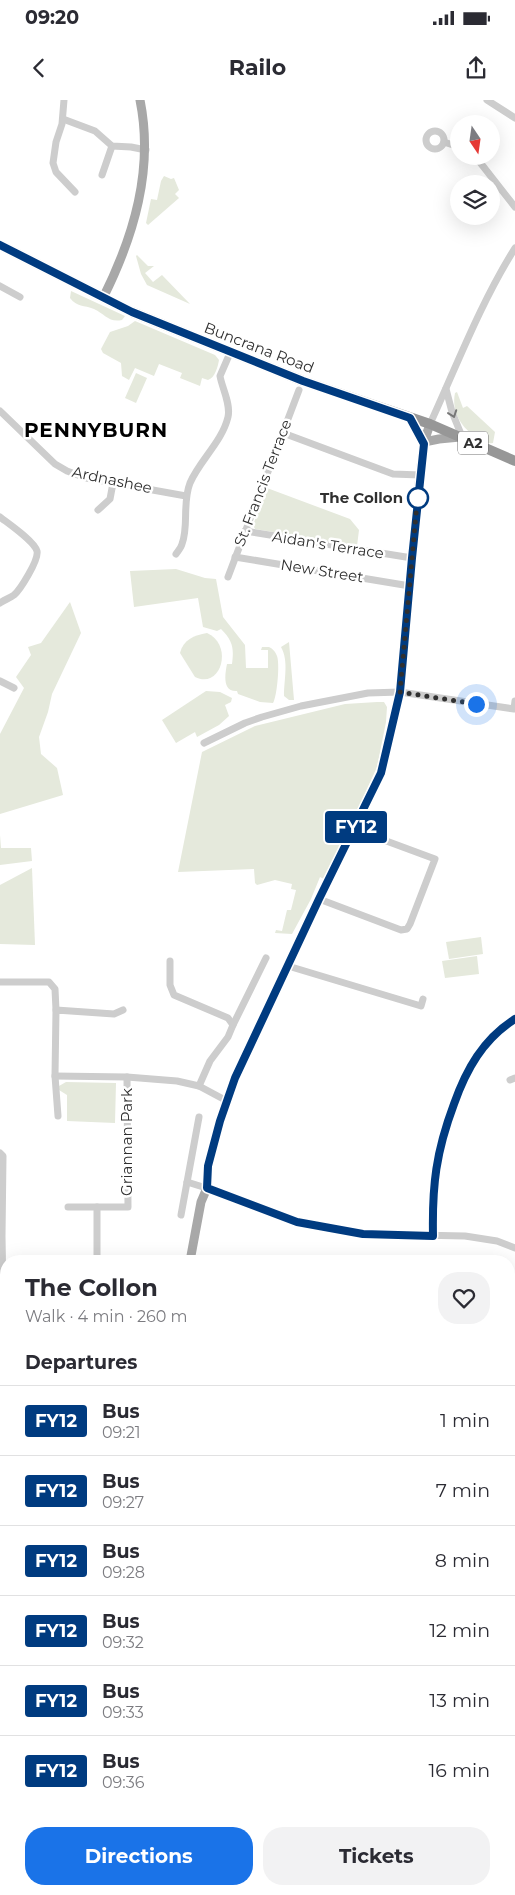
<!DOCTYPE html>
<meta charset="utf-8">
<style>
body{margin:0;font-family:Montserrat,sans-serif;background:#f2f2f3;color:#2b2b33;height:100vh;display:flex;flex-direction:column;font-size:19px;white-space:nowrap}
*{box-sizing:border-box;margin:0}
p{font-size:16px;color:#7c7c81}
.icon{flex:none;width:28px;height:28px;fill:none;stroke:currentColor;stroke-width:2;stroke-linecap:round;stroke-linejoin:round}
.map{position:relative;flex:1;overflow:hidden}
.side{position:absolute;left:0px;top:1155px;width:515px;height:640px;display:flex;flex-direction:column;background:#fff;border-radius:20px 20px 0 0;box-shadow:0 5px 20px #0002}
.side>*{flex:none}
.badge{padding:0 10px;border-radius:4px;font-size:18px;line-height:32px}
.needle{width:32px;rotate:167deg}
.controls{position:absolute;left:450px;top:15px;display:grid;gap:10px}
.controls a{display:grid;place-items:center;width:50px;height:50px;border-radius:50%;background:#fff;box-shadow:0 5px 20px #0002;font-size:25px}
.you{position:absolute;width:25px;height:25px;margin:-12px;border:4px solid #fff;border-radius:50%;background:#1a73e8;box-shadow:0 0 0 8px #1a73e833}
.map>.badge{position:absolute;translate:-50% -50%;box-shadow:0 0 0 2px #fff}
h2{padding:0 25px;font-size:19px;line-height:45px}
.round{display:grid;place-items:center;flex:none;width:52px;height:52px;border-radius:20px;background:#f2f2f3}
.overview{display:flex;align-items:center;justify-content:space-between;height:85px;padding:0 25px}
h1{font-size:24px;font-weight:700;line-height:38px}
.button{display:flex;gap:10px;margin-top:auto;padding:10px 25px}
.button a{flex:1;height:58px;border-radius:20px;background:#1a73e8;color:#fff;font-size:20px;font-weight:700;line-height:58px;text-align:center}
.button a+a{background:#f2f2f3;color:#2b2b33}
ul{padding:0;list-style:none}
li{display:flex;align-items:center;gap:15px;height:70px;padding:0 25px;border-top:1px solid #e1e1e2}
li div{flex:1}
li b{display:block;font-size:19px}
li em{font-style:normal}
li .badge{min-width:55px;font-weight:700;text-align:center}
.status{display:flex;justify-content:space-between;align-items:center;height:35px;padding:0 25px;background:#fff;direction:ltr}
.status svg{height:14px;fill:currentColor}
header{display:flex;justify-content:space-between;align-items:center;height:65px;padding:0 25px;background:#fff;font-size:22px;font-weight:700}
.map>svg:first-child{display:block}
.green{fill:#e5e9dc}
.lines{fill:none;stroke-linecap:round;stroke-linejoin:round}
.minor{stroke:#cdcdcd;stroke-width:7}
.major{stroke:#a8a8a8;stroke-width:9}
.highway{stroke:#979797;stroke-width:10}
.oneway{stroke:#777}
.line-casing{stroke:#fff;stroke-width:11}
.line{stroke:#003b80;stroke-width:8}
.walk{stroke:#303030;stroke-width:5;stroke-dasharray:0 9}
.stop-dot{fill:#fff;stroke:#003b80;stroke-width:2.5}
.labels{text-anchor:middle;stroke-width:5;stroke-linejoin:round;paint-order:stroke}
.shield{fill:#fff;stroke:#6e6e6e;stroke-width:1}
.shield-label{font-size:14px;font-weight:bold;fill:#303030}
.street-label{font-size:15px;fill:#303030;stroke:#fff}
.stop-label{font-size:15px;font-weight:bold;fill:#303030;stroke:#fff;text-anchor:end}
.district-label{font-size:20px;font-weight:bold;letter-spacing:1px;fill:#000;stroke:#fff}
</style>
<div class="status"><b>09:20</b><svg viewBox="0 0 49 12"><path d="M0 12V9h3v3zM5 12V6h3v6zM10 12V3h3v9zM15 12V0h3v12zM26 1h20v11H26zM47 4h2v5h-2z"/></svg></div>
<header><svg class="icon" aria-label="back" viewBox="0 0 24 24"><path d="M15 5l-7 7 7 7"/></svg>Railo<svg class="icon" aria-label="share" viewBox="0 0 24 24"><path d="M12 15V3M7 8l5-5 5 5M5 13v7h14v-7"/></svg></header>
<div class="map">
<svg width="515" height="1795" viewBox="0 0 515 1795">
<rect width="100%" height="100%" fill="#fff"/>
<g class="green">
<path d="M164,76L171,79L174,78L179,90L175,94L179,98L148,125L146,123L151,99L157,100L161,81Z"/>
<path d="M137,155L148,166H154L145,173L153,182L162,175L190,204L147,185L141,174L136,156Z"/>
<path d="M71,191L125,216L122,220C109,223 105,214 94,209C84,205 77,207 70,198Z"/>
<path d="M135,221L215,255L219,260C218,266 215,278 208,280L202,278L200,286L180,278L182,273L159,264L154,276L135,268L129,280L122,276L121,263L103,253L101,249L110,232L128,226Z"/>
<path d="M136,273L147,278L136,303L125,298Z"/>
<path d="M457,292L463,308L467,306L495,332L493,343C486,344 483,341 478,338C462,329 451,312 455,293Z"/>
<path d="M267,388L350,419L359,430L357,446L255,429L253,425Z"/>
<path d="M176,469L205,478L216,479L223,517L245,545L246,568H268V550H261L262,547H269C273,549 275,551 277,556C280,564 277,597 273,603L260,602L238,594L237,591C222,592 225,574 227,564H232C234,548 233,541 221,529L217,531L203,527L198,498L134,507L130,471Z"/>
<path d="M70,502L81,533L52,594L48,612L39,637L41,654L57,668L63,695L0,714V634L24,588L16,577L31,555L28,547L41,543Z"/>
<path d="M207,533C234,545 221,590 195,577L180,553C183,540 194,535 207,533Z"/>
<path d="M289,542L294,600H289L284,596C284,579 289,561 281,547Z"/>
<path d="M206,591L220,592L232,598L231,602L225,605L229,616L219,625L197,637L195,632L176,643L162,620Z"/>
<path d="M377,602H384L387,607L386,622L377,667L326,780L320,777L311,799L292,834L275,833L276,830L282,831L287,810H291L296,790L291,789L292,784L275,780L257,785L255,783L254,769L178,772L202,652L255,626L345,604Z"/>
<path d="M0,735L1,748H31L32,761L0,765Z"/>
<path d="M32,768L35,845L0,844V785Z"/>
<path d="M481,837L483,854L449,859L446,842Z"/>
<path d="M477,856L479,874L445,878L442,861Z"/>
<path d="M66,982L116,983L115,1023L67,1021V995L59,990V986Z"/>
</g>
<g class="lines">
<g class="minor">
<path d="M64,0L62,24L56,42L53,63L56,72L75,92"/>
<path d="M487,0L515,18"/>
<path d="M63,19L95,31L112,46L131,47L146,50"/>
<circle cx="435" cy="40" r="9"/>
<path d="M444,42L459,47"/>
<path d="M475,56L515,107"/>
<path d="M102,75L112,46"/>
<path d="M0,186L20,197"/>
<path d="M446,289L452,312L463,339"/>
<path d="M0,311L55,364L67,371L86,378L186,396"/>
<path d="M430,324C457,265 480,204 515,148"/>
<path d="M283,333L393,374L420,375"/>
<path d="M98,410L110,399L113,383"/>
<path d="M0,417C9,424 34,441 37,451C39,460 20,490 14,495C10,498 4,500 0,503"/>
<path d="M245,431L412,458"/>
<path d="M176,454C178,451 181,448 182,444C189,426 182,403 190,383C200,360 222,342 228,317C231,304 222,288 220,276L230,253"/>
<path d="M235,457L410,486"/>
<path d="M228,477L299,290"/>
<path d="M0,581L14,588"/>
<path d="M204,643L245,623L262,617L301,606L368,593L400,592L514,609L515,601"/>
<path d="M319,799L401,830L407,829L410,824L435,759L354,729"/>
<path d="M170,861V885L174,895L228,918L233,925L228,937L210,961L199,986"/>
<path d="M288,866L421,906L423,899"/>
<path d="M0,882H49L55,889L56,910"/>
<path d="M233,925L266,858"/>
<path d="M55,976L127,977L177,981L199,986L227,1001"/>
<path d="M510,980L515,978"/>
<path d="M58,1016L55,976L56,910L114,914L123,910"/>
<path d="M0,1053L3,1056L2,1136L4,1249"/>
<path d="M187,1082L232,1096L297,1122L333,1129L366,1134L465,1136L497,1141L515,1148"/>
<path d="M68,1107H128L127,977"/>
<path d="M97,1107V1161"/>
<path d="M181,1115L199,1017"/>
<path d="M433,1136C432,1085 436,1052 454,1004C467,970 483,940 515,919"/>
<path d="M0,1320L6,1319"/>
<path d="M0,1383H6"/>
<path d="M509,1427H515"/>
<path d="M0,1441L6,1442"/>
<path d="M0,1541L3,1546L6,1545"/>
<path d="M0,1586H6"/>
<path d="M0,1651L6,1653"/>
<path d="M218,1789L220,1795"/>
<path d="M94,1795L96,1789"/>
</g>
<g class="major">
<path d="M103,198C134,136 154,69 140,0"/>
<path d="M410,318L424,344"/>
<path d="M424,342L439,339L460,337"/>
<path d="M190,1161L201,1102L207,1088L208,1065L220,1021L235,978L319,799L381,673L400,592L420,375L424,342L430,324"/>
<path d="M0,1249H6"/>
<path d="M267,1789L268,1795"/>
</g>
<path class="highway" d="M0,145L132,212L303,281L430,324L515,361"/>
</g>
<defs><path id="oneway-chevron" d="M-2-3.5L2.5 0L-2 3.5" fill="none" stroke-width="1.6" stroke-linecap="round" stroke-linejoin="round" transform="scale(1.25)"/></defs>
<use class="oneway" href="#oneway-chevron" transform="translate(453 314) rotate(70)"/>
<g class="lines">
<defs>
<path id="line" d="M0,145L132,212L303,281L410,318L424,344L412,458L400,592L381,673L319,799L235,978L220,1021L208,1066L207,1088L297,1122L363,1134L433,1136C432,1085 436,1052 454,1004C466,970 483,939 515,919"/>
</defs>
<use href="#line" class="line-casing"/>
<use href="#line" class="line"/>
<path class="walk" d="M418,398V392L400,592L476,604"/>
</g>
<circle class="stop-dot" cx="418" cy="398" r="10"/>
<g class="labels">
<rect class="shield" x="458" y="331.5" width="30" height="23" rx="4"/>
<g class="shield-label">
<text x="473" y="348">A2</text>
</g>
<g class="street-label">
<text transform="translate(259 248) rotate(21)" y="5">Buncrana Road</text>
<text transform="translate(112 380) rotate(12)" y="5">Ardnashee</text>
<text transform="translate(263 383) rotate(-69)" y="5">St. Francis Terrace</text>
<text transform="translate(328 445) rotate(9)" y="5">Aidan's Terrace</text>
<text transform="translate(322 471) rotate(9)" y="5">New Street</text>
<text transform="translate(127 1042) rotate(-90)" y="5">Griannan Park</text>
</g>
<g class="stop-label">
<text x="403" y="403">The Collon</text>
</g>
<g class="district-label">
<text x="96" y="337">PENNYBURN</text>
</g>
</g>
</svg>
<div class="controls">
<a><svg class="needle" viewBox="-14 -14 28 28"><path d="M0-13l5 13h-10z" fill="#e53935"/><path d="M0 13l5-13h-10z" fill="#7c7c81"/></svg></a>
<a><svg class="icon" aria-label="layers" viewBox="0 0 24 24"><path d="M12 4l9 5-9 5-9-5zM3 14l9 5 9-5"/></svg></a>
</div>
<div class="you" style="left:476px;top:604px"></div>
<b class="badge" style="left:356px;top:727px;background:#003b80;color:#fff">FY12</b>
<section class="side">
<div class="overview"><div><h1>The Collon</h1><p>Walk · 4 min · 260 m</p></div><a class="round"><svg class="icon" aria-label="heart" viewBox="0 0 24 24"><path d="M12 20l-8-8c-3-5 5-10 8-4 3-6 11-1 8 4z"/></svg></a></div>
<h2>Departures</h2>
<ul>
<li><span class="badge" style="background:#003b80;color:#fff">FY12</span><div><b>Bus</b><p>09:21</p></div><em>1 min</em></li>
<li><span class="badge" style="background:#003b80;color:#fff">FY12</span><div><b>Bus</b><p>09:27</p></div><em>7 min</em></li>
<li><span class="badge" style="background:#003b80;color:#fff">FY12</span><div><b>Bus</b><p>09:28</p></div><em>8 min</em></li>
<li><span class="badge" style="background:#003b80;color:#fff">FY12</span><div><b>Bus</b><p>09:32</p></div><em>12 min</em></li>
<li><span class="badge" style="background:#003b80;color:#fff">FY12</span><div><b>Bus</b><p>09:33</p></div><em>13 min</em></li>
<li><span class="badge" style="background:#003b80;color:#fff">FY12</span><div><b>Bus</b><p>09:36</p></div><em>16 min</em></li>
</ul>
<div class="button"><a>Directions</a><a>Tickets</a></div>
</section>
</div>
